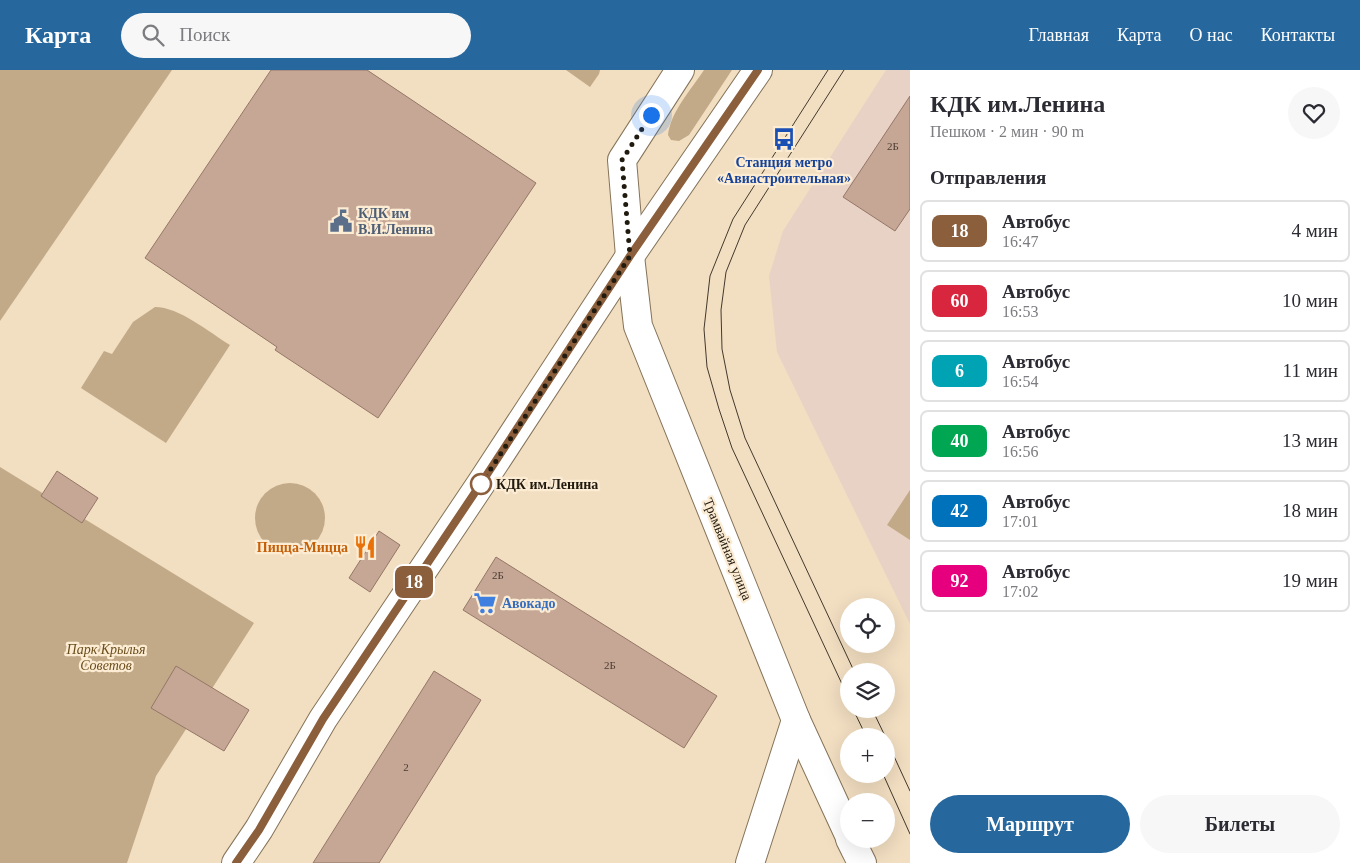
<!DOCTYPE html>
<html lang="ru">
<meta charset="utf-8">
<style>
body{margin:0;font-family:Georgia,serif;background:#f7f7f7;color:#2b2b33;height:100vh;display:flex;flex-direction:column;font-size:19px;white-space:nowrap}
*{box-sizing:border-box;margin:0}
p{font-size:16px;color:#7c7c81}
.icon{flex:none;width:28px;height:28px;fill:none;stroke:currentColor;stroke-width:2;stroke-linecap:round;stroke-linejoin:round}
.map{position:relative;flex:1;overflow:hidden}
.panel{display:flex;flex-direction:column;background:#fff;width:450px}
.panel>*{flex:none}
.badge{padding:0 10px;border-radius:8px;font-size:18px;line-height:32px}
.controls{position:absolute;left:840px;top:528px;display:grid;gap:10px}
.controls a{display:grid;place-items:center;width:55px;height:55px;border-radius:50%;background:#fff;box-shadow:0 5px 20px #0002;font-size:25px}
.you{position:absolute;width:25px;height:25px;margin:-12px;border:4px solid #fff;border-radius:50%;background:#1a73e8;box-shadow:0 0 0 8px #1a73e833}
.map>.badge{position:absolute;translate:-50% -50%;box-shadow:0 0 0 2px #fff}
h2{padding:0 20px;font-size:19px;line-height:45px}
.round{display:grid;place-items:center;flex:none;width:52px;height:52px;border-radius:26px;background:#f7f7f7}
.head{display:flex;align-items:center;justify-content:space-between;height:85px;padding:0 20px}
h1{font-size:24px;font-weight:700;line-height:38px}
.cta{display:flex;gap:10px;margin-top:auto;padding:10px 20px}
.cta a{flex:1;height:58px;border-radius:30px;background:#26679d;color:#fff;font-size:20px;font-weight:700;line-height:58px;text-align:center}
.cta a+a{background:#f7f7f7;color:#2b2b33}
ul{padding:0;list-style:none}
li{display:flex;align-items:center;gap:15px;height:62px;margin:0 10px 8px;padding:0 10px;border:2px solid #e1e1e2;border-radius:8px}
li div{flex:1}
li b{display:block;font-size:19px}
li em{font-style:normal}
li .badge{min-width:55px;font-weight:700;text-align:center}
header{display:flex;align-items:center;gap:30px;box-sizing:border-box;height:70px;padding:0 25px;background:#26679d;color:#fff}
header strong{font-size:24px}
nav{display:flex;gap:28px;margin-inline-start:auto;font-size:18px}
.search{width:350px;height:45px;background:#f7f7f7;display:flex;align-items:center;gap:12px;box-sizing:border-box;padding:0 18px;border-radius:28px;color:#7c7c81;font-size:19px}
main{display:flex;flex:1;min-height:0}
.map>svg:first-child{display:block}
.education{fill:#e8d2c5}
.green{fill:#c2aa88}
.building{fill:#c6a796;stroke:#957767}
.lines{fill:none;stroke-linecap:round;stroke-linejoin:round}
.minor-casing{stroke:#857359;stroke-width:30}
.tertiary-casing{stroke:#857359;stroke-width:30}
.minor{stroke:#fff;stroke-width:28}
.tertiary{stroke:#fff;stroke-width:28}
.tram{stroke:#43392c;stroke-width:1}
.line-casing{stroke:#fff;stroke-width:11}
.line{stroke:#8b5e3c;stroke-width:8}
.walk{stroke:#211a0f;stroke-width:5;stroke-dasharray:0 9}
.stop-dot{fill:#fff;stroke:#8b5e3c;stroke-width:2.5}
.labels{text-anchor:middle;stroke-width:4.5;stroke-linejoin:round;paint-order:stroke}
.number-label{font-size:11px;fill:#4a3d31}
.transit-label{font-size:14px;font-weight:bold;fill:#164399;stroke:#fcecd4}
.service-label{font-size:14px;font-weight:bold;fill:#4e5e75;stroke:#fcecd4;text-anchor:start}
.stop-label{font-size:14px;font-weight:bold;fill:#211a0f;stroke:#fcecd4;text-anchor:start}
.food-label{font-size:14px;font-weight:bold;fill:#c56008;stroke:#fcecd4;text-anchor:end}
.street-label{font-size:14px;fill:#211a0f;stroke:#fcecd4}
.shop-label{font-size:14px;font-weight:bold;fill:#366cbe;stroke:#fcecd4;text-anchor:start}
.park-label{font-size:14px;font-style:italic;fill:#6a4d1c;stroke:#fcecd4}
</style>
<header>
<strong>Карта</strong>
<div class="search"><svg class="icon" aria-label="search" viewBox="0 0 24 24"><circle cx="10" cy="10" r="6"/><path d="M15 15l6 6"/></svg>Поиск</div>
<nav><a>Главная</a><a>Карта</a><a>О нас</a><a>Контакты</a></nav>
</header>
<main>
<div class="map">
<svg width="910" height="793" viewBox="0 0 910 793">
<rect width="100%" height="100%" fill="#f2dec1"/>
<path class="education" d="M886,0H910V554L777,282L769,206L783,161Z"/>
<g class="green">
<path d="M0,0H172L0,251Z"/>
<path d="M566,0H600L599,4L590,17Z"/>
<path d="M704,0H732L689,65L679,71L671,70L668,65C671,41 691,20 704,0Z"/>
<path d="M155,237C179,237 209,262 230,275L166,373L81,318L104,281L112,284L133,252Z"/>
<path d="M0,397L254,553L156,706L127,793H0Z"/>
<circle cx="290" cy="448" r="35"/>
<path d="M910,420V470L887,455Z"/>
</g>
<g class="building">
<path d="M271,0H367L536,113L378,348L275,280L277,277L145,188Z"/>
<path d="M910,26V139L895,161L843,127Z"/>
<path d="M57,401L98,428L82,453L41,426Z"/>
<path d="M379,461L400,475L370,522L349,508Z"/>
<path d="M496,487L717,626L684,678L463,540Z"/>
<path d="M176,596L249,640L224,681L151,638Z"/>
<path d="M434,601L481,630L379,793H313Z"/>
</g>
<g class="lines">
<defs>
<g id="minor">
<path d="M630,186L638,256L796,650L849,765"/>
<path d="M850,769L862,793"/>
<path d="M750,793L796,650"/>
</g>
<g id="tertiary">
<path d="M630,186L622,90L680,0"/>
<path d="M236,793L259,759L323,649L482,412L630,186L758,0"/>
</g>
</defs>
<use href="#minor" class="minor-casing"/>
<use href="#tertiary" class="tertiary-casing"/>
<use href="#minor" class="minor"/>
<use href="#tertiary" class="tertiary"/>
<g class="tram">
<path d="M828,0L733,149L710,206L704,259L707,297L719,339L732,378L849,629"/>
<path d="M844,0L745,155L726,202L721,240L722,279L730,320L745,368L854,601"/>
<path d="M853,639L866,666"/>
<path d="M872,639L885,666"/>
<path d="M886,669L910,721"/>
<path d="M883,704L910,764"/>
</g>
</g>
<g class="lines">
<defs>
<path id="line" d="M236,793L259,760L323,649L482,412L630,186L758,0"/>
</defs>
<use href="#line" class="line-casing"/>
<use href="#line" class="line"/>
<path class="walk" d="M481,414L630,186L622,90L651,45"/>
</g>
<defs>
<symbol id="bus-bare" viewBox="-9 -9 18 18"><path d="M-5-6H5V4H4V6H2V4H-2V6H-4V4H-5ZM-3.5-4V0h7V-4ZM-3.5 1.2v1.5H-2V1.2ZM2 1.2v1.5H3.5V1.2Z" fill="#1a4fb4" stroke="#fcecd4" stroke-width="2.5" paint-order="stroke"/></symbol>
<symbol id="civic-bare" viewBox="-9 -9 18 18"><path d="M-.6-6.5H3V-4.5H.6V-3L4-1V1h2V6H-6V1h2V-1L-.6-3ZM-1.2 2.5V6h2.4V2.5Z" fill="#5c6f8a" stroke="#fcecd4" stroke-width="2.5" paint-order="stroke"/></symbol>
<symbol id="restaurant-bare" viewBox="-9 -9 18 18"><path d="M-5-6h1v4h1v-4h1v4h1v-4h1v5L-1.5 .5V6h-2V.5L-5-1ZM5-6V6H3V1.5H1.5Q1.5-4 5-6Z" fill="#e8710a" stroke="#fcecd4" stroke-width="2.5" paint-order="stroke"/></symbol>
<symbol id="supermarket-bare" viewBox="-9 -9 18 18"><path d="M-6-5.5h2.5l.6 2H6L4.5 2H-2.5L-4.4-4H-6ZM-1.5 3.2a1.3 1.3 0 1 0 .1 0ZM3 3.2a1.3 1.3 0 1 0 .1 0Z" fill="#3f7fe0" stroke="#fcecd4" stroke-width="2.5" paint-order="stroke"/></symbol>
</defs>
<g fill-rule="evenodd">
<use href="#bus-bare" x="768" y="53" width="32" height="32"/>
<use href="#civic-bare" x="325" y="135" width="32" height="32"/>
<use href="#restaurant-bare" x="349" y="461" width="32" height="32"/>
<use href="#supermarket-bare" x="469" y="517" width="32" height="32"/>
</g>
<circle class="stop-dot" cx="481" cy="414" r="10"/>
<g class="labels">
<g class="number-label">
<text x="893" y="80">2Б</text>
<text x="498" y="509">2Б</text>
<text x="610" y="599">2Б</text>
<text x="406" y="701">2</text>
</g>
<g class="transit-label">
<text x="784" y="97">Станция метро<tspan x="784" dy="16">«Авиастроительная»</tspan></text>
</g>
<g class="service-label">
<text x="358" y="148">КДК им<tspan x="358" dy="16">В.И.Ленина</tspan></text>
</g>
<g class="stop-label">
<text x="496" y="419">КДК им.Ленина</text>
</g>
<g class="food-label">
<text x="348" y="482">Пицца-Мицца</text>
</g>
<g class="street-label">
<text transform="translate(728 479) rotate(68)" y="5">Трамвайная улица</text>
</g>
<g class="shop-label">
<text x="502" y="538">Авокадо</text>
</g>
<g class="park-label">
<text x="106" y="584">Парк Крылья<tspan x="106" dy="16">Советов</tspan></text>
</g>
</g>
</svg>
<div class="controls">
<a><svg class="icon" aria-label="locate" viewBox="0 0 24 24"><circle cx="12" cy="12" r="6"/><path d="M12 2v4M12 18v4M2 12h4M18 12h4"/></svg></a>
<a><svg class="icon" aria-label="layers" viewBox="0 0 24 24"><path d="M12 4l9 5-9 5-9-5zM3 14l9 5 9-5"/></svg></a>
<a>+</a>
<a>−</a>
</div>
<div class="you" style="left:651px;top:45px"></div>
<b class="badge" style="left:414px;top:512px;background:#8b5e3c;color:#fff">18</b>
</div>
<section class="panel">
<div class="head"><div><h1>КДК им.Ленина</h1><p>Пешком · 2 мин · 90 m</p></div><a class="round"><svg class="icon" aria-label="heart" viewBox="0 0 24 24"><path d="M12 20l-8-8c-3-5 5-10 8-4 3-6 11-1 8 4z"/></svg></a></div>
<h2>Отправления</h2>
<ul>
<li><span class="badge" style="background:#8b5e3c;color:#fff">18</span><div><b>Автобус</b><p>16:47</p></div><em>4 мин</em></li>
<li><span class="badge" style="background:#d7263d;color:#fff">60</span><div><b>Автобус</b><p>16:53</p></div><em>10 мин</em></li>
<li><span class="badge" style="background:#00a3b4;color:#fff">6</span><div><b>Автобус</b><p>16:54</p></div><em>11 мин</em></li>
<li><span class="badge" style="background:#00a651;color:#fff">40</span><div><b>Автобус</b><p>16:56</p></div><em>13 мин</em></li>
<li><span class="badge" style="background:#0072bc;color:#fff">42</span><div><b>Автобус</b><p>17:01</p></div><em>18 мин</em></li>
<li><span class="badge" style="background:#e6007e;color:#fff">92</span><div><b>Автобус</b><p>17:02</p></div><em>19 мин</em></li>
</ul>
<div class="cta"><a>Маршрут</a><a>Билеты</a></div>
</section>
</main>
